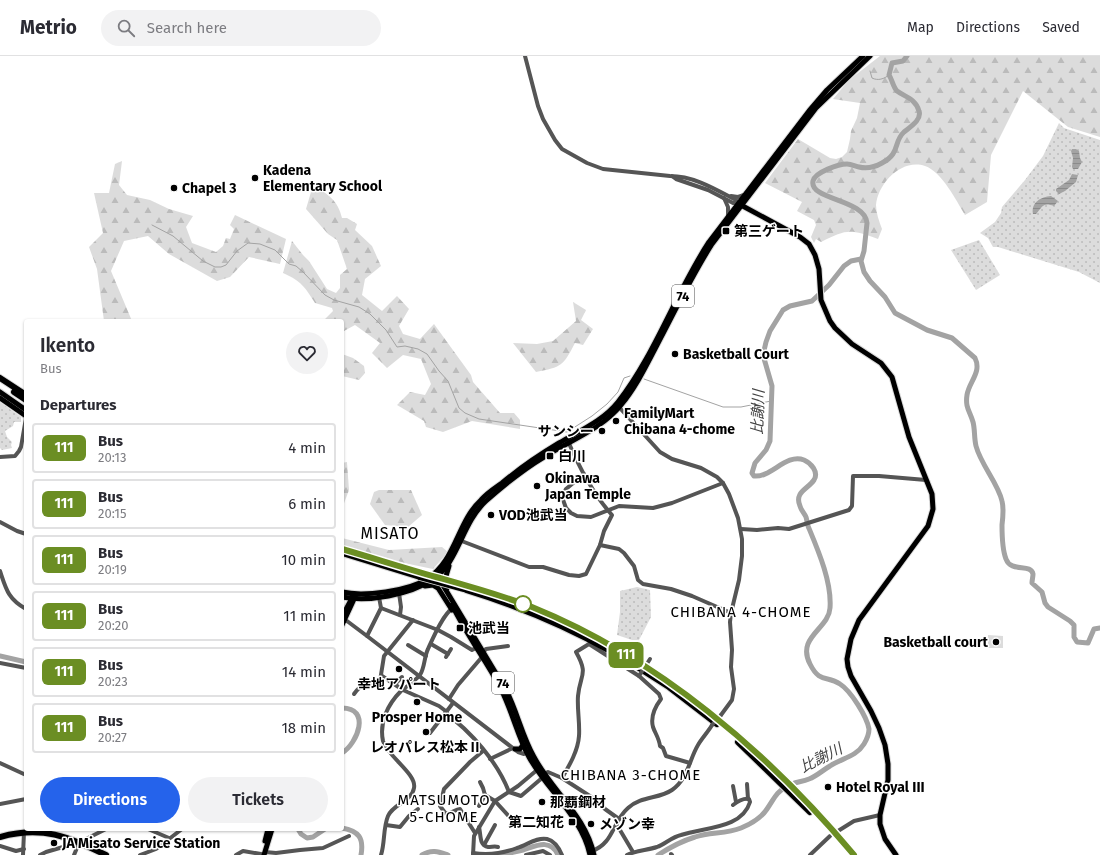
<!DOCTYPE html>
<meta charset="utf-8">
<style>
body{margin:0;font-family:"Fira Sans","Noto Sans JP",sans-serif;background:#f2f2f3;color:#2b2b33;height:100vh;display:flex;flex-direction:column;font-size:15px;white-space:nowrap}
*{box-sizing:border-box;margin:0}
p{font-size:13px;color:#7c7c81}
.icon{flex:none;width:22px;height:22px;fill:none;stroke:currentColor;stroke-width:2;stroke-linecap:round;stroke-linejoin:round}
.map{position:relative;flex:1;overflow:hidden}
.sheet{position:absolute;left:24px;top:263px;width:320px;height:512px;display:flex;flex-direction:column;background:#fff;border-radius:4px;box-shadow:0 1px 3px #0004}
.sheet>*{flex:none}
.badge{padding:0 8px;border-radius:6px;font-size:14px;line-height:26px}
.map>.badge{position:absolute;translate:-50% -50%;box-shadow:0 0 0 2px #fff}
h2{padding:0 16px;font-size:15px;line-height:36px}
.round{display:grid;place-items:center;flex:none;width:42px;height:42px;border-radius:21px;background:#f2f2f3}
.headline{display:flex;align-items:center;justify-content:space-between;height:68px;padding:0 16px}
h1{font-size:19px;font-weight:600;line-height:30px}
.button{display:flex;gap:8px;margin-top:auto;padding:8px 16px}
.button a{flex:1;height:46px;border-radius:24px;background:#2563eb;color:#fff;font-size:16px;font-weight:600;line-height:46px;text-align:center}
.button a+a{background:#f2f2f3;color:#2b2b33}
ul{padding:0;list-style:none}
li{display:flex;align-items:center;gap:12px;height:50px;margin:0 8px 6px;padding:0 8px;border:2px solid #e1e1e2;border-radius:4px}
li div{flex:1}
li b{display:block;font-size:15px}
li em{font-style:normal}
li .badge{min-width:44px;font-weight:700;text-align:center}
header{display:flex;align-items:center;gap:24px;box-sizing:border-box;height:56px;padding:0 20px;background:#fff;border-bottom:1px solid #e1e1e2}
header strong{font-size:19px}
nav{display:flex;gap:22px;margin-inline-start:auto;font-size:14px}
.search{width:280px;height:36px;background:#f2f2f3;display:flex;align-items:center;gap:10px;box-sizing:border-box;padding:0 14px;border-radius:22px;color:#7c7c81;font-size:15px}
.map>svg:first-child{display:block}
.green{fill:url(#green-dots)}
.forest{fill:url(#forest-firs)}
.pitch{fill:#dcdcdc}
.water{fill:url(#water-rules)}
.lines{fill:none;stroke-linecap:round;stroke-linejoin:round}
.stream{stroke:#a3a3a3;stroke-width:1}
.river{stroke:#a3a3a3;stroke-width:5}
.major-casing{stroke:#dbdbdb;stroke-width:7}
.highway-casing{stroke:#dbdbdb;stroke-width:8}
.minor{stroke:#555;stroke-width:4}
.major{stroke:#000;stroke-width:5}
.highway{stroke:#000;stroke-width:6}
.highway-bridge-casing{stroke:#dbdbdb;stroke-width:8;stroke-linecap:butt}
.minor-bridge{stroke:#555;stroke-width:4}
.highway-bridge{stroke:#000;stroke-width:6}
.line-casing{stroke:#fff;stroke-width:9}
.line{stroke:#6b8e23;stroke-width:6}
.poi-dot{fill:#000;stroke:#fff;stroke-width:1.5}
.stop-dot{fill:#fff;stroke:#6b8e23;stroke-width:2}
.labels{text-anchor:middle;stroke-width:3;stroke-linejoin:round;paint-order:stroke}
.shield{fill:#fff;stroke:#4c4c4c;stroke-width:1}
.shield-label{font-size:13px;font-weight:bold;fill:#000}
.poi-label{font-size:14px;font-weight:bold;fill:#000;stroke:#fff;text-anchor:start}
.water-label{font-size:15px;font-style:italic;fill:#444;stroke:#fff}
.neighbourhood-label{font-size:15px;letter-spacing:1px;fill:#000;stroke:#fff}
.quarter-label{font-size:16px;letter-spacing:1px;fill:#000;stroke:#fff}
</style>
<header>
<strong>Metrio</strong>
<div class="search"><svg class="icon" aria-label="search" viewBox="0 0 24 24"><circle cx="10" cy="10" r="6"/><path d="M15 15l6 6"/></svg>Search here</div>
<nav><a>Map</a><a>Directions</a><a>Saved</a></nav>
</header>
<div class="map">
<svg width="1100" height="799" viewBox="0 0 1100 799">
<defs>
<pattern id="green-dots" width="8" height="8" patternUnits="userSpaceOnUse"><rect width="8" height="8" fill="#dcdcdc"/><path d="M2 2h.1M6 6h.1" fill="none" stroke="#bbb" stroke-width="1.8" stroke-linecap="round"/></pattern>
<pattern id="forest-firs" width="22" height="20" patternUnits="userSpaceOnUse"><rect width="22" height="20" fill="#dcdcdc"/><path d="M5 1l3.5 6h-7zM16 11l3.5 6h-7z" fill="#bbb"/></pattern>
<pattern id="water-rules" width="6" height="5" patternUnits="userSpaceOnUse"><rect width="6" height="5" fill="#a3a3a3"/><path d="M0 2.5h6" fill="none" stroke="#8b8b8b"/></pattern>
</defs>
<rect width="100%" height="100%" fill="#fff"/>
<g class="green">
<path d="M1059,67L1064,72L1100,84V227L1079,216L998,191H993L988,182L980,177L995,166L1001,157L1002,151L1025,124L1043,100Z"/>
<path d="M979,184L1000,219L976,234L951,194Z"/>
<path d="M0,346L21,361V366H14L13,370L5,375L7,381L12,386L11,389L12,392L2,394L0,392Z"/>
<path d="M637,531L650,534L651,561L638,586L617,579L620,556V535Z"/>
</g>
<g class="forest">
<path d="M880,0H1100V81L1068,71L1023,35L991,99L987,146L965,159C956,144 942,116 925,110C902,102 878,127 876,149C876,157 879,165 882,173L878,183C850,173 847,173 821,186L816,183L814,187L811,181L816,169L814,164L797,155L802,146L765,127L798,83L830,102L836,103L842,101L847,96L850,83L851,75L857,62L860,47L833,43L849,24Z"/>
<path d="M122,105L119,129L127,139L150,144L169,153L193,160L186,171L192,187L216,196L223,190L226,182L230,183L234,173L230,169L235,159L286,183L280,208L249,201L230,221L217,225L169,198L148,180L124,185L111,215L132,265H104L97,213L89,191L103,177L94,137H109L115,108Z"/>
<path d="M315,130C329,139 338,145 342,162H347L357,168L355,174L372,190L381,210L365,223L362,239L382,255L397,240L409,253L399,270L403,278L420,283L434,268L471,319L473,326L500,357H514L520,364V373L472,365L443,376L426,371L424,365L397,349L410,336L425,339L431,328L421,303L403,299L387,312L372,297L380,287L355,269L344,275H342V265H323L333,255L332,252L315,247C305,231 301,225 283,217L292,185L303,199L309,205L327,233L336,237L340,232V219L347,213L337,184L328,178L306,153L311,136Z"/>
<path d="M573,246L586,254L581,264L593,273L583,289L575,287C563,310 562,311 536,316L513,287L537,288L553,285L576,265Z"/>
<path d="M342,298L353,302L364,310L365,317L359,324L342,320Z"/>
<path d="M347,406L349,434L343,450H342V407Z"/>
<path d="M379,434H411L422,459L408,471L385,469L370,448L374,436Z"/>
<path d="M342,482L389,494L442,491L448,496L433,513L380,502L342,490Z"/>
</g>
<path class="pitch" d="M988,579L1003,580V592H988Z"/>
<g class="water">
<path d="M1072,93H1076L1079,95L1080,102L1082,106L1078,113H1073L1072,111L1073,102L1071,95Z"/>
<path d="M1072,118L1078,119L1076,126L1065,135L1059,138L1056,135V133L1069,124Z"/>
<path d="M1051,140L1058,145L1054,150C1043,146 1043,150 1036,158H1033C1031,146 1041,141 1051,140Z"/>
</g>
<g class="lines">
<g class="stream">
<path d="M870,15L872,22C878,25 884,23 889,19"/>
<path d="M152,169L173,180L203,205L215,211H221L226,209L237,195L248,187L260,188L275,194L289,208L296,210L303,216L325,239L334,244L359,251L370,258L386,274L397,291L405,290L418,293L427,298L439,315L448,325L459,352L465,357L479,363L567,376L592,360L607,348L618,336L624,322L630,320"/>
<path d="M644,323L723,351H741L771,345"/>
</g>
<g class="river">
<path d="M907,0L903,5L892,7L889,19C892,23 893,31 897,35C905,41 916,43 919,55C922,64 910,71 904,76C893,86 901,97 882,107C875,111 867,113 859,111C855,110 851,108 847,108C839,108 815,116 813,125C809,144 865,143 867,167L864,195L861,205L864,216L870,225L885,241L895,257L927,274L952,282L975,302C982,316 969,326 967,339C965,352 970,355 973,366C975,373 974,382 976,390C981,409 998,427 1002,445C1004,453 1003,461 1002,469C1002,480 1002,493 1006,503C1011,517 1031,507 1033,518C1033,521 1032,524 1032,527L1042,536L1045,547L1048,551L1070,565L1074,569V581L1077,586L1088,587L1094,573L1100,572"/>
<path d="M0,600L26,606"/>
<path d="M342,652C371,652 358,687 342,697"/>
<path d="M342,772C359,775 364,782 361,799"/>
<path d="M298,773L301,778L307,782L313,781L325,773"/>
<path d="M422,799C432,793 439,796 448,799"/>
<path d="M501,799C508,797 515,796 523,794C536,790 550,782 558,799"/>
<path d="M658,799C669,792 682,785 695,781C710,776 726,778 741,772C751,768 761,762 767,753C774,743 776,736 787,730C794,726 802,726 809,723C817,720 823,714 830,710C842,702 856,701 864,688C867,683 869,678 869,673C867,661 851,635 840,628C827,619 820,628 810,608C796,581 829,573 830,552C832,526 818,494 808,470C807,467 807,464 806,461C804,457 801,454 800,450C794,436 808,433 814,424C819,416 811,407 804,404C786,397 771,422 754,420L752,417L755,407L766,394L770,385L772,330L763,299L766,286L770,275L783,254L790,250L812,245L829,229L844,210L851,205L861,203"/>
</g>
<defs>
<g id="major">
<path d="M739,148L800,181L809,188L815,199L819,213L821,244L830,265L835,272L852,288L881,307L892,321L909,381L932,438L933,453L928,470L859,564L851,583L847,603L848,611L851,620L871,655L879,672L885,689L888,708V724L880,759V768L885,783L896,799"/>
<path d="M0,336L26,354"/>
<path d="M0,342L26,360"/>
<path d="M441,526L506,634C517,655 522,680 534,701C552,735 586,760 594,799"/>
<path d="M425,530L433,529L438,532L452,554"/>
<path d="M447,532L446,520L449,510"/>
<path d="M342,536C364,541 408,535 427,523C456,505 457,466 481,444C487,437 495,432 502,427C520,412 539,399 559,387C579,375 603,365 618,346C655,299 676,236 709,186L809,55L827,34L863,0"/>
<path d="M342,541C369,546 409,539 432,524C459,507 461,468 486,445C504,429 524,413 544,401C569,385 602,373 621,349C636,331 646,310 657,289C675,255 691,221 712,188L816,52L870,0"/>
<path d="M452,549C466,578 485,603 500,631C512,654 517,679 529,701C547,734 582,761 590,799"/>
<path d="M342,561L351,544"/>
<path d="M342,569L355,541"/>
<path d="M515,693H520L523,689"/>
<path d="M265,785L268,773"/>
<path d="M264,799L272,773"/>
</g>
<g id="highway">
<path d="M0,322L26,339"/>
<path d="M14,336L26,344"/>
<path d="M342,493L423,517"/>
<path d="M342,497L420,521"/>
<path d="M465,529C496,539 527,548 556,562C672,615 773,701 854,799"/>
<path d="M466,534C518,550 562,568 610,595"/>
<path d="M639,612L669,631L717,668"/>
<path d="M738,686L810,756"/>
<path d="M0,781C43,769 68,781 106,799"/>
</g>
</defs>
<use href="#major" class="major-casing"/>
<use href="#highway" class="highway-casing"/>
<g class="minor">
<path d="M525,0L538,50L543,63L555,84L562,93L587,107L603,113L670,120C694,120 715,133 736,144L738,147"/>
<path d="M672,120L676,123L708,134L733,147H738"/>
<path d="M731,140L738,141L744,139"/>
<path d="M724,142L728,151V160"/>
<path d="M618,350L660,396L672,403L701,412L717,421L723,427L729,438L738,462L742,483V500L739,524L731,557L730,566L732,594L731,611L734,633L732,644L721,659"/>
<path d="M0,401L15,400L19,395L21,391L26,362"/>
<path d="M584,418L566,433L562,441L566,452L571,457L577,460L591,461L619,450L653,452L672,447L723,427"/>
<path d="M0,466L17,475L26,478"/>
<path d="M741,473L757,474L778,472L789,473L849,454L852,450L853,420H879L926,424"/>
<path d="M459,484L529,511H543L569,519L579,520L586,518L600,489L604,475L612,459C593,438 579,411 568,385"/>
<path d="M600,489L619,493L624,497L634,510L638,524L643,528L671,533L692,540L731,557"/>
<path d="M0,515C6,533 8,543 26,553"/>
<path d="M399,537L401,551L400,559"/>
<path d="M381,552L438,574L451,581L472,594L476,592"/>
<path d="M344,565H347L367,580L518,696L524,698L529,696"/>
<path d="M367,580L381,552L379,541"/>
<path d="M431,588L448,598"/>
<path d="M408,589L426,600"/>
<path d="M446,601L451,593"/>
<path d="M0,607L26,612"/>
<path d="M382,620L403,634L439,650L447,656"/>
<path d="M395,628L402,621"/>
<path d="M354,638C361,628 367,626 379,627L380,625L384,600L413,564"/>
<path d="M449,643L458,629L482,601L483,596L486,593L508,590"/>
<path d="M445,657C471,675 498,707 509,736L521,740L542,722"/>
<path d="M430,677L453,647"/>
<path d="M490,703L513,692"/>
<path d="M0,707L26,719"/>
<path d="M544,718L548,716L562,722L596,744L605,753L619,763"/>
<path d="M562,722C569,710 578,695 579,680C580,667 577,653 578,640C580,618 589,619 576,596L589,588L639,620L659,638L661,643C655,651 650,660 653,671C655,677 659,682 660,690L663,692L666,700L690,707"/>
<path d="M747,728L748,743"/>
<path d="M733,730L736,746"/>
<path d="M485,739L495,745L514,766"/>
<path d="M0,748L26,743"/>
<path d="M479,750L485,739L483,732L480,726"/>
<path d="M386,769L400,771L409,760L418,753"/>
<path d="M617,769L633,796"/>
<path d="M479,771C481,778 479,790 488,791C492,791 495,790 498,791"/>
<path d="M148,773L169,782"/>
<path d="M838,775L854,765L880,759"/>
<path d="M475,777L460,753C455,753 452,758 446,758L440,750L444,733L470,706L483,695"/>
<path d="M484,789L495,769"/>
<path d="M0,790L16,795L24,793"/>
<path d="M592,795C614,787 612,766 628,752C641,740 659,743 672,734C688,723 689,704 698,689C702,682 708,676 712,669"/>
<path d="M265,796L276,797L300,794L323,792L349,780"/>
<path d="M473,797C487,799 504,797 517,792C527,789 537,781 547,783C555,785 559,792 562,799"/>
<path d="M671,798L672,799"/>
<path d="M23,799L24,776"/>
<path d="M40,799L46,796L80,786L106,773"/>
<path d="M74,799L79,787"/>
<path d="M140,799L156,793L182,773"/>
<path d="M236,799L243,795L261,798"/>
<path d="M381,799C385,787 383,772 388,760C393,748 412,745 414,732C417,718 388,701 383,685C379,666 388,648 401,635C407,630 415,625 420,619C425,611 424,601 428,593C433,582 443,558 453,552"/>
<path d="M473,799L474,780L495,745L518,730L537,714"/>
<path d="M526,799L543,795L550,799"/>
<path d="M627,799C634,795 648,794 657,791C665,788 672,781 681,779C704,771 742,773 750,746L749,743C743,742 738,745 733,749"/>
<path d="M810,799L830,780"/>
</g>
<use href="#major" class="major"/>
<use href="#highway" class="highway"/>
<defs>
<path id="highway-bridge" d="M420,521L464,533"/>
</defs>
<use href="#highway-bridge" class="highway-bridge-casing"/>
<g class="minor-bridge">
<path d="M639,620L650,603"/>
<path d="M712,669L721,659"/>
</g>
<use href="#highway-bridge" class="highway-bridge"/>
</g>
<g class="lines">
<defs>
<path id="line" d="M342,493C373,502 404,512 436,521C468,530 501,539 532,551C658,602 768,696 854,799"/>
</defs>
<use href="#line" class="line-casing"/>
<use href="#line" class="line"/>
</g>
<g class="poi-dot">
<circle cx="255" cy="122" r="4"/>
<circle cx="174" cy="132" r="4"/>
<rect x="722" y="171" width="8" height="8" rx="2"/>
<circle cx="675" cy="298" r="4"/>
<circle cx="616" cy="365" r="4"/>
<circle cx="602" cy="375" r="4"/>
<rect x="546" y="396" width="8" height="8" rx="2"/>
<circle cx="537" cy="430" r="4"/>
<circle cx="491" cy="459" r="4"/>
<rect x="456" y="568" width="8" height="8" rx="2"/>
<circle cx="996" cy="586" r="4"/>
<circle cx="399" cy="613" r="4"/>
<circle cx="417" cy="646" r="4"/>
<circle cx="426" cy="676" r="4"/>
<circle cx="828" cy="731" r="4"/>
<circle cx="542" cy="746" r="4"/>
<rect x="568" y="762" width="8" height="8" rx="2"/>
<circle cx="591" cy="768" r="4"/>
<circle cx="54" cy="787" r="4"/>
</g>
<circle class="stop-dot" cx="523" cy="548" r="8"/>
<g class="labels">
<g class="shield">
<rect x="672" y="229" width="22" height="22" rx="3"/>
<rect x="492" y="616" width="22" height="22" rx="3"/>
</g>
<g class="shield-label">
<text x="683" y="245">74</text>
<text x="503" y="632">74</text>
</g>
<g class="poi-label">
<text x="263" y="119">Kadena<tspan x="263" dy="16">Elementary School</tspan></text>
<text x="182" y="137">Chapel 3</text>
<text x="734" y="180">第三ゲート</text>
<text x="683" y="303">Basketball Court</text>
<text x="624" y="362">FamilyMart<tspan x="624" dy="16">Chibana 4-chome</tspan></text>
<text x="594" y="380" text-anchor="end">サンシー</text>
<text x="558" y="405">白川</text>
<text x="545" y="427">Okinawa<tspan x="545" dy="16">Japan Temple</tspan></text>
<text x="499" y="464">VOD池武当</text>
<text x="468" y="577">池武当</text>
<text x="988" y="591" text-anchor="end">Basketball court</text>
<text x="399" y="633" text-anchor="middle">幸地アパート</text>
<text x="417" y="666" text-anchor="middle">Prosper Home</text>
<text x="426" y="696" text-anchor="middle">レオパレス松本Ⅱ</text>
<text x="836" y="736">Hotel Royal III</text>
<text x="550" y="751">那覇鋼材</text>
<text x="564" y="771" text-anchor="end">第二知花</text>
<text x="599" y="773">メゾン幸</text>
<text x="62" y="792">JA Misato Service Station</text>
</g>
<g class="water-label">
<text transform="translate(758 356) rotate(-88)" y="5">比謝川</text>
<text transform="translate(821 702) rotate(-27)" y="5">比謝川</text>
</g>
<g class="neighbourhood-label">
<text x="741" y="561">CHIBANA 4-CHOME</text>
<text x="631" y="724">CHIBANA 3-CHOME</text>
<text x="444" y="749">MATSUMOTO<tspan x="444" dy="17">5-CHOME</tspan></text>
</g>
<g class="quarter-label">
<text x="390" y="483">MISATO</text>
</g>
</g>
</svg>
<b class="badge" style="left:626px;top:599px;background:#6b8e23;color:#fff">111</b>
<section class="sheet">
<div class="headline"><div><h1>Ikento</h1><p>Bus</p></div><a class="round"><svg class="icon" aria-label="heart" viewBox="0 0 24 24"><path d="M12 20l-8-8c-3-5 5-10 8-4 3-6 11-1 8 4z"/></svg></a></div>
<h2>Departures</h2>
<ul>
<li><span class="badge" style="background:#6b8e23;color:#fff">111</span><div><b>Bus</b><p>20:13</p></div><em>4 min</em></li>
<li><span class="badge" style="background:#6b8e23;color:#fff">111</span><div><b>Bus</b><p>20:15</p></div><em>6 min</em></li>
<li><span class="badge" style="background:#6b8e23;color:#fff">111</span><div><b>Bus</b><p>20:19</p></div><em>10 min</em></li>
<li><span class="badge" style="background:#6b8e23;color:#fff">111</span><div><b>Bus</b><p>20:20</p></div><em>11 min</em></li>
<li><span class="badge" style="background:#6b8e23;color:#fff">111</span><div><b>Bus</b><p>20:23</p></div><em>14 min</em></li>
<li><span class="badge" style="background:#6b8e23;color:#fff">111</span><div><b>Bus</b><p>20:27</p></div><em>18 min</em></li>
</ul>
<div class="button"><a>Directions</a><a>Tickets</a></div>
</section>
</div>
